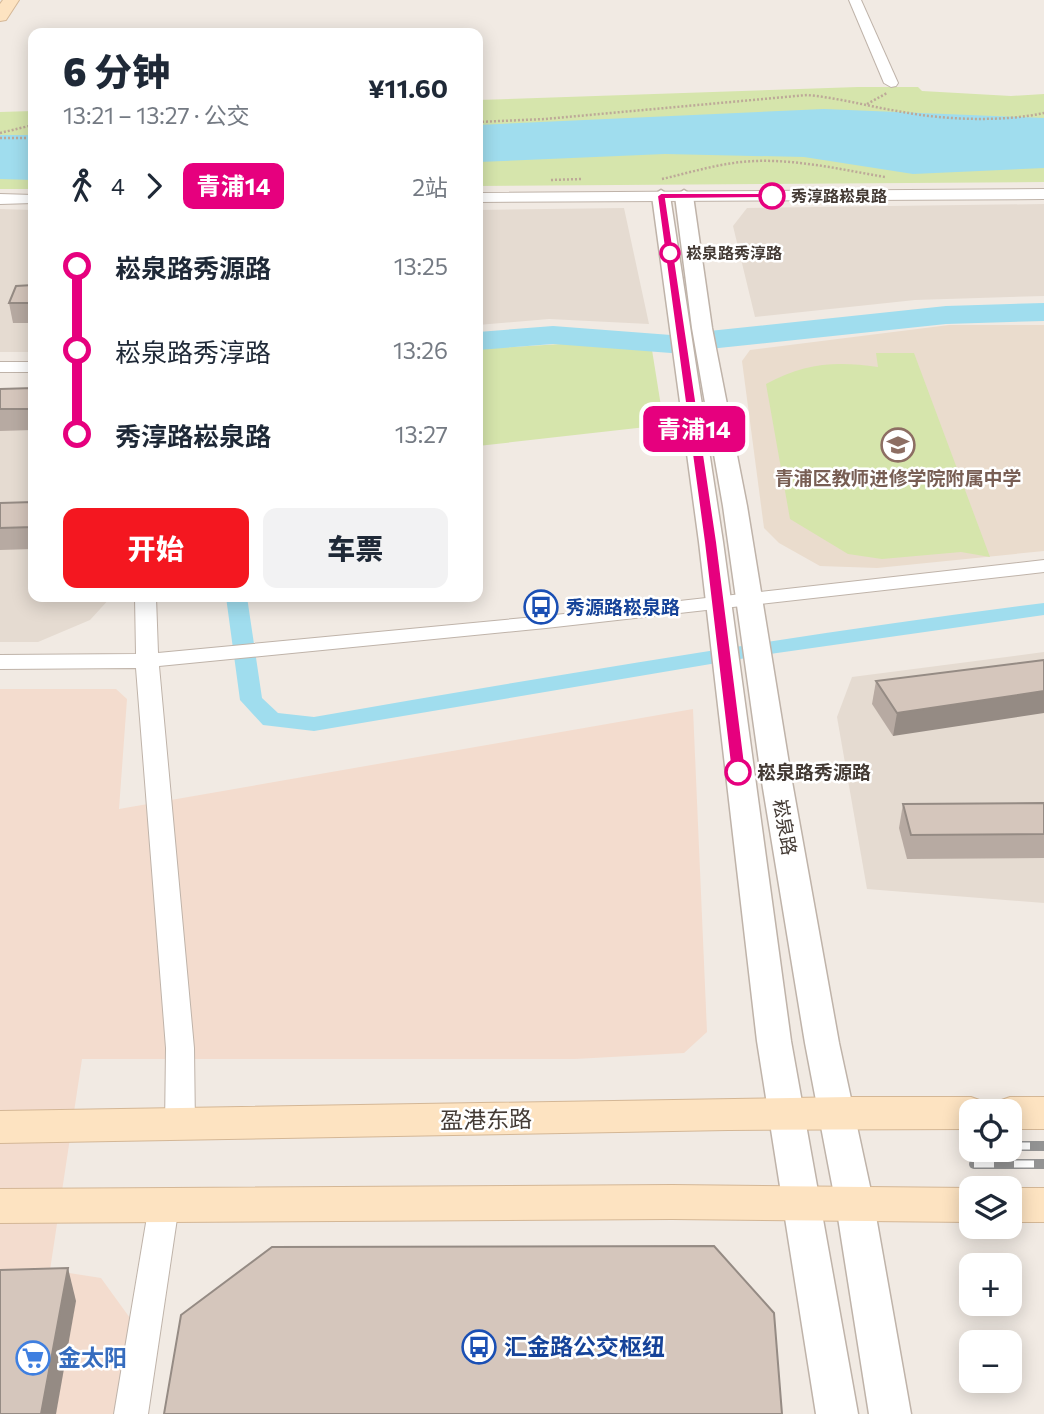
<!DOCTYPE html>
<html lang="zh">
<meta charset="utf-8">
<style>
body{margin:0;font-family:Commissioner,"Noto Sans SC",sans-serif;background:#f2f2f3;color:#1f2937;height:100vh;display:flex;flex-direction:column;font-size:26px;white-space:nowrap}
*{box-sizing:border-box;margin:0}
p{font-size:23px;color:#747a83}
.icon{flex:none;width:38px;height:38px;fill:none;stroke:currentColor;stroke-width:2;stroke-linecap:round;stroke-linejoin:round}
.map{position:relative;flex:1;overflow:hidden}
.drawer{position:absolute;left:28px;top:28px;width:455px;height:574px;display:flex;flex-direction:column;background:#fff;border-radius:14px;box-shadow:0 4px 18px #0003}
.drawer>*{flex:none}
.badge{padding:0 14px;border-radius:10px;font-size:24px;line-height:46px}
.tools{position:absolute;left:959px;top:1099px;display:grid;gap:14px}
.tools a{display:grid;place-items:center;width:63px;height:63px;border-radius:14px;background:#fff;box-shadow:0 4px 18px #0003;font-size:35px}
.map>.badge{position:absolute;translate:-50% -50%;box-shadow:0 0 0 4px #fff}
.legs{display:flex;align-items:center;gap:10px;height:77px;padding:0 35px;font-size:23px}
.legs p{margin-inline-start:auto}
.overview{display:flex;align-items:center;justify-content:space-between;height:119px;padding:0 35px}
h1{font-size:38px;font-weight:800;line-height:52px}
.action{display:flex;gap:14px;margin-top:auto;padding:14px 35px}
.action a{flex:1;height:80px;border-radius:14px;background:#f41720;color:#fff;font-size:28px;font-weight:800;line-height:80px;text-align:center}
.action a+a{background:#f2f2f3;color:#1f2937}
ul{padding:0 35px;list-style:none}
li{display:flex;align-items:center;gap:24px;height:84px;font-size:26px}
li i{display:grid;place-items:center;width:10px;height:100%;margin:0 9px;background:currentColor}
li i::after{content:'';width:18px;height:18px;margin:-9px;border:5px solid;border-radius:50%;background:#fff}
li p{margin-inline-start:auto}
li:first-child i{background:linear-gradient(#0000 50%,currentColor 0)}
li:last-child i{background:linear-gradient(currentColor 50%,#0000 0)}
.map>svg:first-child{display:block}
.residential{fill:#e5dbd1}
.commercial{fill:#f3dcce}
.education{fill:#eadccd}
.green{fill:#d6e5ac}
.water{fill:#a0ddee}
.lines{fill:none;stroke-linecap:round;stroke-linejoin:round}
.canal{fill:#a0ddee;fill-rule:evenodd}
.river{fill:#a0ddee;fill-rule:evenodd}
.minor-casing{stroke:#bfb3a9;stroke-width:2}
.tertiary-casing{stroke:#bfb3a9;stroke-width:3}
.secondary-casing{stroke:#d4b796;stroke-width:2}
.path{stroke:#bda998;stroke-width:2.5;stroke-dasharray:2 2;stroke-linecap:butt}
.minor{fill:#fff;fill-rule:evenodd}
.tertiary{fill:#fff;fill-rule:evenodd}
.secondary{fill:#fde3c1;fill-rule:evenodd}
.rail-casing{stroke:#939393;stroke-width:10}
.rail{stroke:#fff;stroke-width:7;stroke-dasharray:20;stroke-linecap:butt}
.wall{fill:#b7aaa2}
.shaded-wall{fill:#958b84}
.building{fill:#d5c6bc;stroke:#958b84;stroke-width:2}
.line-1{fill:#e6007e;stroke:#fff;stroke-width:2}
.stop-1-dot{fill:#fff;stroke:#e6007e;stroke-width:3.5}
.labels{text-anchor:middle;stroke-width:5;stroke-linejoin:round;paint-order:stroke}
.far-stop-label{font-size:16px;font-weight:bold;fill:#433a34;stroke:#fff;text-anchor:start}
.education-label{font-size:19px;font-weight:bold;fill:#785e54;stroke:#fff}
.transit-label{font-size:19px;font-weight:bold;fill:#164399;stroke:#fff;text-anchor:start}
.stop-label{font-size:19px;font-weight:bold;fill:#433a34;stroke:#fff;text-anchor:start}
.street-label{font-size:19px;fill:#433a34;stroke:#fff}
.near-street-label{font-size:23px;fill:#433a34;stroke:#fff}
.near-transit-label{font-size:23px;font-weight:bold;fill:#164399;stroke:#fff;text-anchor:start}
.near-shop-label{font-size:23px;font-weight:bold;fill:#366cbe;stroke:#fff;text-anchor:start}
</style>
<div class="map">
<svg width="1044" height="1414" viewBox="0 0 1044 1414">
<rect width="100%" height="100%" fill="#f1eae3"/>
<g class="residential">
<path d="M1044,204V296L915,300L755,317L733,226L747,208Z"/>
<path d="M624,208L649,324L549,319L478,325V210Z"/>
<path d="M0,209L33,210V352H0Z"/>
<path d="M0,388H33V597H111L90,620L38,642H0Z"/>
<path d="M1044,652V903L867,889L837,717L852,677Z"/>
</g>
<path class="commercial" d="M0,689H116L127,699L119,809L693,709L707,1032L684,1053L575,1059H82L50,1270L101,1278L143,1336L124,1414H0Z"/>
<path class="education" d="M949,325H1044V551L877,568L820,566L779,543L764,528L742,361L750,350Z"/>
<g class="green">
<path d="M858,87H918L922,91L1011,96L1044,94V182L478,186V100Z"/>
<path d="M33,111V189H0V112Z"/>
<path d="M578,343L652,350L664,425L478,446V349Z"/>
<path d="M876,353H914L990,557L961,552L882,559L848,554L790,519L766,384C805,363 835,361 878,367Z"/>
</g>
<g class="water">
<path d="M824,109L1044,118V168L913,174L804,157L665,154L478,162V125Z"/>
<path d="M0,135H33V180L0,179Z"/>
</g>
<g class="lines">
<path class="canal" d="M226,597H247L262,698L278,713L314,717C557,675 800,634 1044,603V615L770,654L314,731L263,725L240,700Z"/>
<path class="river" d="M1044,303V321L946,324L671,353L553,344L478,350V332L553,326L671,335L946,306Z"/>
<defs>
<g id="minor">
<path d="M849,0H861L898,83L896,86L891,87L884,83Z"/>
<path d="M1044,189V199L478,202V193Z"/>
<path d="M0,194L33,195V203L0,204Z"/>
<rect x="0" y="362" width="33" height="10"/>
<path d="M1044,560V572L546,628L159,666L194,1048L195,1127L190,1135L180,1138L170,1135L165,1127L166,1048L136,668L0,669V655L136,654L135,597H156L158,653L546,616Z"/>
<path d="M164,1193L175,1196L179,1205L148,1414H114L149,1205L153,1196Z"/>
</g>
<g id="tertiary">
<path d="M661,190L670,196L723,542L791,1041L858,1414H816L757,1041L699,542L652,196Z"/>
<path d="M684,190L693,196L712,328L747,506L791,776L839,1043L874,1205L911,1414H869L836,1205L805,1043L761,776L723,506L692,328L675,196Z"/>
</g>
<g id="secondary">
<path d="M3,0H19L6,20L0,21V4Z"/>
<path d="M850,1097H971L985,1102L990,1111H971V1129L728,1130L0,1143V1111Z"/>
<path d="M1010,1097H1044V1129H1010V1111H991L996,1102Z"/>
<path d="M672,1185L971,1188V1222L672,1219L0,1223V1189Z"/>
<path d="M1009,1188H1044V1222H1010Z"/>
</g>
</defs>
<use href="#minor" class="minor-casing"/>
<use href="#tertiary" class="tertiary-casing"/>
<use href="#secondary" class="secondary-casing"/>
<g class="path">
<path d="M867,104L887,93"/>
<path d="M478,122L545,119L807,95C840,98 871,107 903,112C945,120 1003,122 1044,113"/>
<path d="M0,133L33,125"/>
<path d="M0,138H33"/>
<path d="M662,179C688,173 714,165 741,162C789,157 838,169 885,177"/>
<path d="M551,180L581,179"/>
</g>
<use href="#minor" class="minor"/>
<use href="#tertiary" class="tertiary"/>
<use href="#secondary" class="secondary"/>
<defs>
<g id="rail">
<path d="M968,1146H971"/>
<path d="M1010,1146H1044"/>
<path d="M974,1164H1044"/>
</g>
</defs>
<use href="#rail" class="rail-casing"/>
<use href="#rail" class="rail"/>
</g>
<g class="wall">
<path d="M33,285V323H13L9,303Z"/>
<path d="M33,388V430L0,431V389Z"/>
<path d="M33,502V549L0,550V503Z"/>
<path d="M1044,660L893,736L872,704L876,681Z"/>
<path d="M1044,803V858L907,859L899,828L903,804Z"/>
</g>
<g class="shaded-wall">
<path d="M1044,691V713L893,736L897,713Z"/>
<path d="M68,1268L76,1301L56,1414H41Z"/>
</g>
<g class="building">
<path d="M33,285V303H9L16,286Z"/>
<path d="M33,388V409H0V389Z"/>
<path d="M33,502V527L0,528V503Z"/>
<path d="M1044,660V691L897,713L876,681Z"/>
<path d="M1044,803V834L911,835L903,804Z"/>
<path d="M714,1246L774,1313L782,1414H164L181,1315L272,1247Z"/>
<path d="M68,1268L41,1414H0V1270Z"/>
</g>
<path class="line-1" d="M772,193L776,196L775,198L666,199L717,542L746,772L738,776L731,772L704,542L657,196L661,193Z"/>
<defs>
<symbol id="school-ring" viewBox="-11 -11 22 22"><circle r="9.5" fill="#fff" stroke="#8d6e63" stroke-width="1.5"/><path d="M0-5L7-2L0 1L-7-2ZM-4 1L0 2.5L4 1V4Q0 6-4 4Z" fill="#8d6e63"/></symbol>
<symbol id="bus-ring" viewBox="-11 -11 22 22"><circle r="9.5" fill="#fff" stroke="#1a4fb4" stroke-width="1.5"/><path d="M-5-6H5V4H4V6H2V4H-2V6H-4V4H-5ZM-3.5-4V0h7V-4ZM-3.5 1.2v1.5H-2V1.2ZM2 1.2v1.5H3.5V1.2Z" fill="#1a4fb4"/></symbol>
<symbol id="supermarket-ring" viewBox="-11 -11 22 22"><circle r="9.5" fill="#fff" stroke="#3f7fe0" stroke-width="1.5"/><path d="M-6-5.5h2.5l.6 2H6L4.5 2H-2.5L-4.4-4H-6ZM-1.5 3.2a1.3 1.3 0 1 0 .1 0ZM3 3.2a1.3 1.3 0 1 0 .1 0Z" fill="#3f7fe0"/></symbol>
</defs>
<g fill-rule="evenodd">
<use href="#school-ring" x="879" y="426" width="38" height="38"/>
<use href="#bus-ring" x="522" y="588" width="38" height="38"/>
<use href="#bus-ring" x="460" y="1328" width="38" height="38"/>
<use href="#supermarket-ring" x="14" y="1339" width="38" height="38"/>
</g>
<g class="stop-1-dot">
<circle cx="772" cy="196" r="12"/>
<circle cx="670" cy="253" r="9"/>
<circle cx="738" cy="772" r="12"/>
</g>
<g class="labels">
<g class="far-stop-label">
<text x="791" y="202">秀淳路崧泉路</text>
<text x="686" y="259">崧泉路秀淳路</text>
</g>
<g class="education-label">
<text x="898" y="485">青浦区教师进修学院附属中学</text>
</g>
<g class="transit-label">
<text x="566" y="614">秀源路崧泉路</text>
</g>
<g class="stop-label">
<text x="757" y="779">崧泉路秀源路</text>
</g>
<g class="street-label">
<text transform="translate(785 827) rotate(80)" y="7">崧泉路</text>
</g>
<g class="near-street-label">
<text transform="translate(486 1120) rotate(-1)" y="8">盈港东路</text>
</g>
<g class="near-transit-label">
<text x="504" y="1355">汇金路公交枢纽</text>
</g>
<g class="near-shop-label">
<text x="58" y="1366">金太阳</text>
</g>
</g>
</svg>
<div class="tools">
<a><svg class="icon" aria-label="locate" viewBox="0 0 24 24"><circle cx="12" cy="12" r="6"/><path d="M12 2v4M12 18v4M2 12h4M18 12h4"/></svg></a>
<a><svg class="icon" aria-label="layers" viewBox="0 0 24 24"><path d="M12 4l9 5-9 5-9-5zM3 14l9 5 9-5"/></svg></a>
<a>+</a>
<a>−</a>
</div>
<b class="badge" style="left:694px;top:429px;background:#e6007e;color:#fff">青浦14</b>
<section class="drawer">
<div class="overview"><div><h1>6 分钟</h1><p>13:21 – 13:27 · 公交</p></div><b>¥11.60</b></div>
<div class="legs"><svg class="icon" aria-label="walk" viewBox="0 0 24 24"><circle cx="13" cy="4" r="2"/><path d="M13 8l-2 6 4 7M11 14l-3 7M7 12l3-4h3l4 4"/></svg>4<svg class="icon" aria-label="forward" viewBox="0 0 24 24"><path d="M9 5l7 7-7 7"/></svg><b class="badge" style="background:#e6007e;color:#fff">青浦14</b><p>2站</p></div>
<ul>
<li><i style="color:#e6007e"></i><b>崧泉路秀源路</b><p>13:25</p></li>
<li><i style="color:#e6007e"></i><span>崧泉路秀淳路</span><p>13:26</p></li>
<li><i style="color:#e6007e"></i><b>秀淳路崧泉路</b><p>13:27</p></li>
</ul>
<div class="action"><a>开始</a><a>车票</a></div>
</section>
</div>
